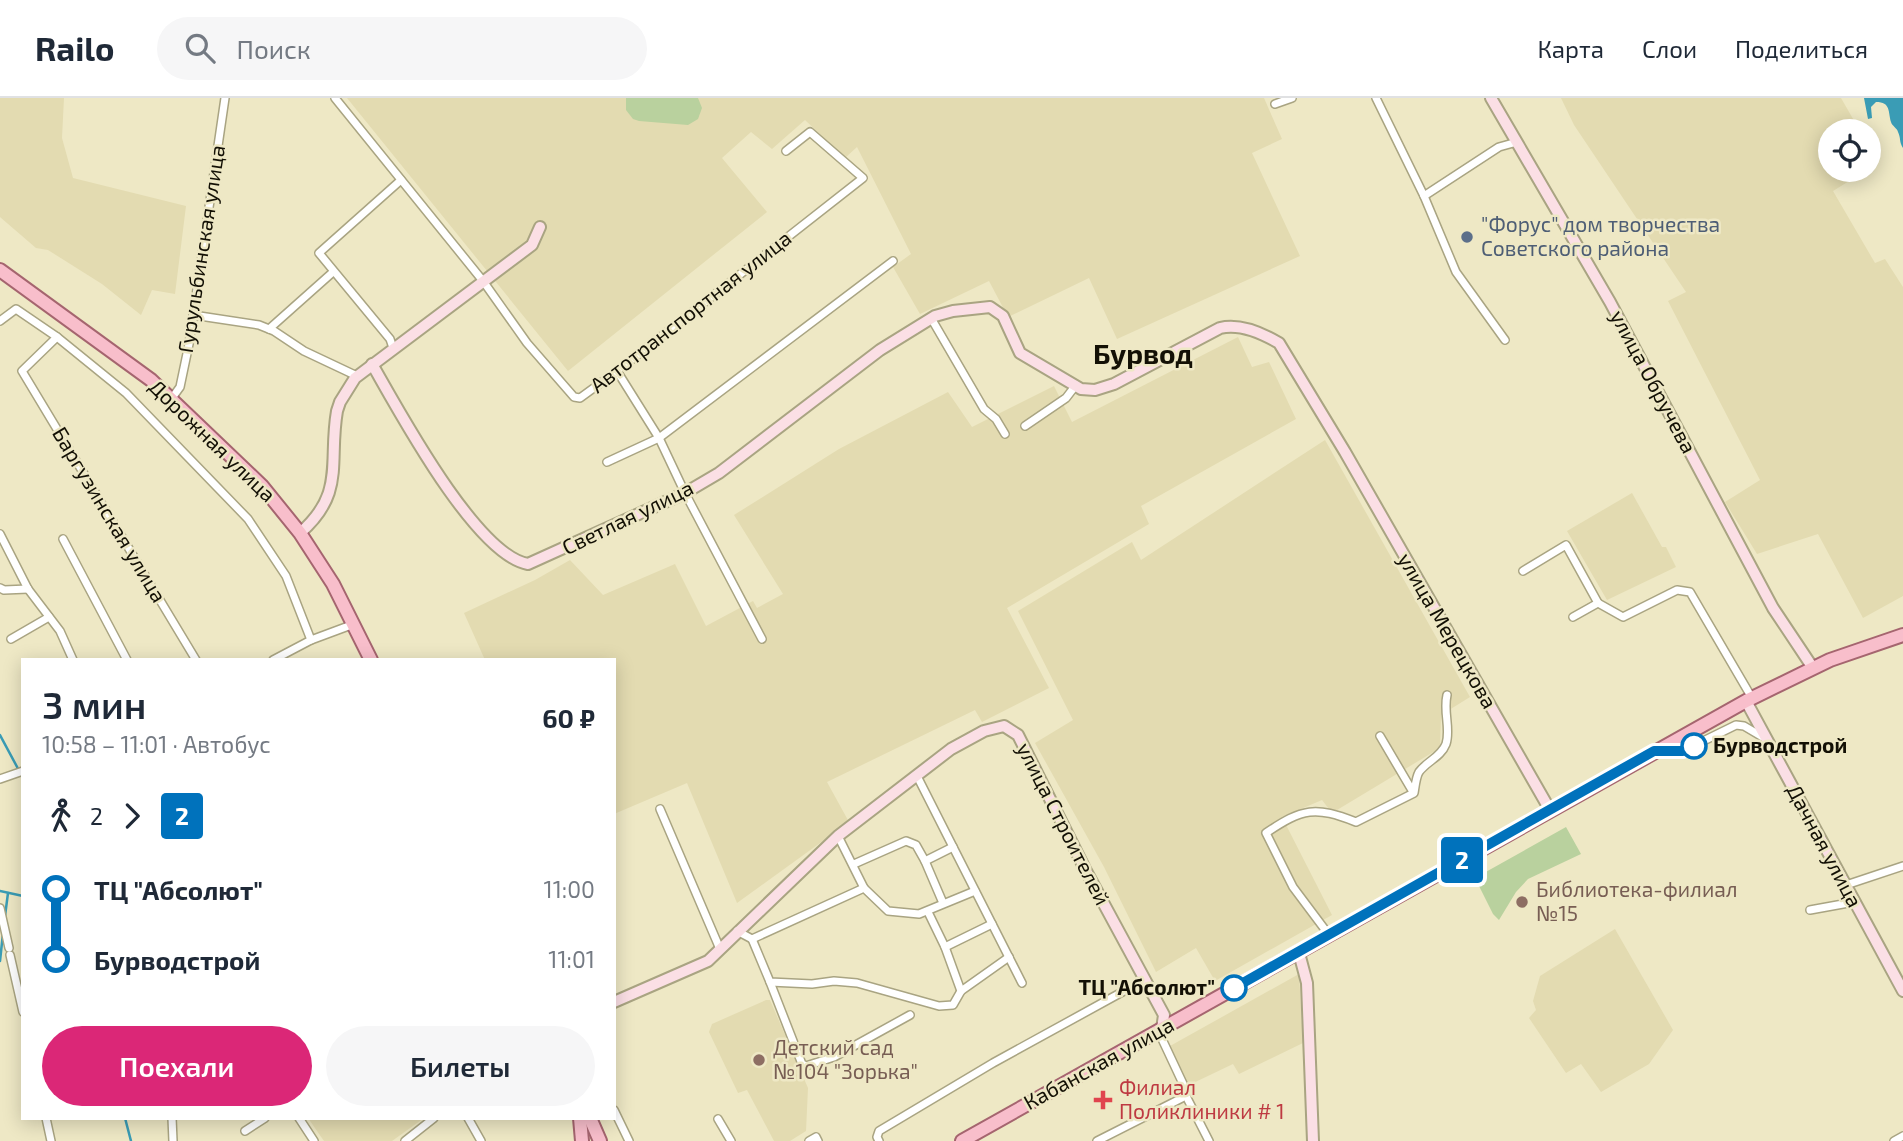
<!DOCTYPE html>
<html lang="ru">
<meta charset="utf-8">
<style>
body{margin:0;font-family:"Exo 2",sans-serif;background:#f6f6f7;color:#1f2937;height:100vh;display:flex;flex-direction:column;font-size:26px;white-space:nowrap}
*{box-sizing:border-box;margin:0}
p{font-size:23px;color:#747a83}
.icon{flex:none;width:38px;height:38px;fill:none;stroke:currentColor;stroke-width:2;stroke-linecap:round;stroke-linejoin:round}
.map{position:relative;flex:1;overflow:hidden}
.sheet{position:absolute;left:21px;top:560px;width:595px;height:462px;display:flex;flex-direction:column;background:#fff;border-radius:0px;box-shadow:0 4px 18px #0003}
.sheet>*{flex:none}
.badge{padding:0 14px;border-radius:5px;font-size:24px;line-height:46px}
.buttons{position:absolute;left:1818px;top:21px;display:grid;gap:14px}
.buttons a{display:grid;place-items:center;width:63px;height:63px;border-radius:50%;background:#fff;box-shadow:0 4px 18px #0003;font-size:35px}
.map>.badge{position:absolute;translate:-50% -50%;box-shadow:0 0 0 4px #fff}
.legs{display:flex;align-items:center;gap:10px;height:77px;padding:0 21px;font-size:23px}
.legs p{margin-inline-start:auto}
.headline{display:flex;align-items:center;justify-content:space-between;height:119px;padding:0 21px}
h1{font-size:38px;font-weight:600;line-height:52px}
.button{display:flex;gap:14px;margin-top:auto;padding:14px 21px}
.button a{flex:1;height:80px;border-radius:42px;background:#db2777;color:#fff;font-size:28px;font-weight:600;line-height:80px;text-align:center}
.button a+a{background:#f6f6f7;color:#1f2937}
ul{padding:0 21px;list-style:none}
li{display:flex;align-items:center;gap:24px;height:70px;font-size:26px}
li i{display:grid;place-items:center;width:10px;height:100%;margin:0 9px;background:currentColor}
li i::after{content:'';width:18px;height:18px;margin:-9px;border:5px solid;border-radius:50%;background:#fff}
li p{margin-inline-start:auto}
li:first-child i{background:linear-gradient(#0000 50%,currentColor 0)}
li:last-child i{background:linear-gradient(currentColor 50%,#0000 0)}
header{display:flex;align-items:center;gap:42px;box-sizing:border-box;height:98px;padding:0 35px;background:#fff;border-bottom:2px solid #e0e1e3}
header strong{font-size:33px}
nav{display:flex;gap:38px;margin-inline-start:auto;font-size:24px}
.search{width:490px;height:63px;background:#f6f6f7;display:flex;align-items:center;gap:18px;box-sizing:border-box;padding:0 24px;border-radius:38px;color:#747a83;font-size:26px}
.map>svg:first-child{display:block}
.built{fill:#e3dbb1}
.green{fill:#b9d19e}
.water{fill:#3a9cb5}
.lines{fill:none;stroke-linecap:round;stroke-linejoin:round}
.stream{stroke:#3a9cb5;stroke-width:2.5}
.street-casing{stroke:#a9a482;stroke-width:10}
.secondary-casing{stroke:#a9a482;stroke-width:14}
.primary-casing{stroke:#a5656f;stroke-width:16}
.street{stroke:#fff;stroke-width:7}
.secondary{stroke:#fbdfe5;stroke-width:10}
.primary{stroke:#f8becb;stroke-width:12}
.line-1-casing{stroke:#fff;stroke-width:16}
.line-1{stroke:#0072bc;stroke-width:10}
.service-dot{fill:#5c6f8a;stroke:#eee8c5;stroke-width:2.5}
.stop-1-dot{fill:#fff;stroke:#0072bc;stroke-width:3.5}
.education-dot{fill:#8d6e63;stroke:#eee8c5;stroke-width:2.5}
.health-dot{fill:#e0444e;stroke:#eee8c5;stroke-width:2.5}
.labels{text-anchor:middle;stroke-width:5;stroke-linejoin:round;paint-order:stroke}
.service-label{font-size:21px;fill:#4e5e75;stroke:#eee8c5;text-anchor:start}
.street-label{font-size:21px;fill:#131005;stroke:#eee8c5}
.stop-label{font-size:21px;font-weight:bold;fill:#131005;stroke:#eee8c5;text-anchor:start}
.education-label{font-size:21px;fill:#785e54;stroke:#eee8c5;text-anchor:start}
.health-label{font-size:21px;fill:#be3a42;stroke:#eee8c5;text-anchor:start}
.district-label{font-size:28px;font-weight:bold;fill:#131005;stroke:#eee8c5}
</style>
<header>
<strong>Railo</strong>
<div class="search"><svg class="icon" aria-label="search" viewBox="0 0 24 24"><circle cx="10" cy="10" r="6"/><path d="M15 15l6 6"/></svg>Поиск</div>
<nav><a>Карта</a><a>Слои</a><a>Поделиться</a></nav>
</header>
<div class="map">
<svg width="1903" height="1043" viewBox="0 0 1903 1043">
<rect width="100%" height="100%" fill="#eee8c5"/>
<g class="built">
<path d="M0,0H64L62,40L73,80L186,108L175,196L152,192L141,217L102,186L48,152L36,150L0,119Z"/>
<path d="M347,0H1264L1282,41L1252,55L1300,158L1117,241L1089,180L1008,219L989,183L920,216L893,169L911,156L857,49L845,60L805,22L772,51L751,34L722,60L767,114L568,273Z"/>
<path d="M1561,0H1841L1860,33H1830V72H1867L1833,93L1875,165L1885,161L1903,189V498L1863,520L1818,436L1757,456L1725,404L1760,382L1668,203L1686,194L1574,27Z"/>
<path d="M1238,239L1252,269L1269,264L1296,321L1141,408L1149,426L1007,510L1049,590L982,624L975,612L827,684L849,724L737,805L687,685L614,716V562H485L464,515L535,482L570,462L603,497L675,466L706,528L753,503L757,510L783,496L734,417L839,351L948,294L972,329L1054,288L1072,324Z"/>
<path d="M1325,342L1470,599L1441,617L1440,650L1332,715L1322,702L1282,719L1332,817L1215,883L1196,850L1156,874L1104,769L1035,645L1073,622L1018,513L1132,444L1141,462Z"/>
<path d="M1632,395L1662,449H1666L1676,469L1607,502L1567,433Z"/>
<path d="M1615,831L1673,932L1649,966L1601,994L1581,966L1566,975L1529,920L1536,912L1533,903L1540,878Z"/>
<path d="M1299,876L1303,945L1239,976L1233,966L1187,988L1170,948Z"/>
<path d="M766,902H770L808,990L806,1033L790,1043H774L747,992L738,995L709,934L712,926Z"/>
<path d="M308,1020H424L392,1043H324Z"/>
</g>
<g class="green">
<path d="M626,0H698L702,10L698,21L688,27L639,23L633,21L626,12Z"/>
<path d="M1566,729L1581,756L1528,781L1516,794L1499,822L1493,816L1475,780Z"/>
</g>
<path class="water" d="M1864,0H1903V50C1899,44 1901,40 1898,34C1897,30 1892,28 1891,24C1888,14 1891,4 1876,4L1871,9L1872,20L1868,21Z"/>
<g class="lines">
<g class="stream">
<path d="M0,637L23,680"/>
<path d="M0,793L23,798"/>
<path d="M5,818L8,795"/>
<path d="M0,863L3,835"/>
<path d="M125,1020L131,1043"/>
</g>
<defs>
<g id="street">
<path d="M335,0L483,183L527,245L574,299L580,300L617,273L863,80L810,34L786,53"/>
<path d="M1376,0L1424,98L1456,174L1505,242"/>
<path d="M1275,6L1292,0"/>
<path d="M1424,98L1499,49L1517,44"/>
<path d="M193,217L259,227L274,233L304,253L357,278"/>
<path d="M931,220L984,311L996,321L1005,336"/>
<path d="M0,223L16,211L57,239"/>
<path d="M269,231L333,174"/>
<path d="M393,250L390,241L319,155L401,82"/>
<path d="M617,273L659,340L685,395L762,541"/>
<path d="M172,300L180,289L189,246L225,0"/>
<path d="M1025,328L1066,300L1076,287"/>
<path d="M607,364L659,340L893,163"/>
<path d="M0,436L28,491L60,533L73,562"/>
<path d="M63,441L127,562"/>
<path d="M1523,473L1566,447L1598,505"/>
<path d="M0,490L4,492L28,491"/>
<path d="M1573,519L1598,505L1623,519L1677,492L1690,494L1752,600"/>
<path d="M11,541L49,519"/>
<path d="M196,562L22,273L57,239L126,295L248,421L286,478L311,542"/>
<path d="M273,562L311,542L354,526"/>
<path d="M1380,638L1413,694"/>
<path d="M1662,653H1683L1736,627L1744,628L1766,641"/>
<path d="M917,678L1022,885"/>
<path d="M0,681L23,673"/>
<path d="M660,711L720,851"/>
<path d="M838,738L864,790"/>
<path d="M854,766L906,743L916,747L925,763"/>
<path d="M1846,787L1903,768"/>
<path d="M943,805L925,763L953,749"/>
<path d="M0,810L9,850"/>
<path d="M1810,812L1854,804"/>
<path d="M928,814L945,849L961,893"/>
<path d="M737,833L752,841L864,790L888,813L919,816L975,793"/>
<path d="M1329,837L1293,789L1266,735C1303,710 1315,708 1356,724L1414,695C1415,689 1416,679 1419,674C1427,663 1441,659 1446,646C1451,631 1443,614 1447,597"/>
<path d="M752,841L770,884L812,886L834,883L857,885L939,908L953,907L961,893L1009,859"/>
<path d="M945,849L992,826"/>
<path d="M10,857L23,914"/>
<path d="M770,884L802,966L806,968L834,959L910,917"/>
<path d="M1185,996L1209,1043"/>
<path d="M614,1012L629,1043"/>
<path d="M46,1020L51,1043"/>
<path d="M172,1020L173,1043"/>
<path d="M299,1020L314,1043"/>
<path d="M468,1020L481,1043"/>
<path d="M718,1021L731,1043"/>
<path d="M245,1033L265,1020"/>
<path d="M405,1043L434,1020"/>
<path d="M809,1043L816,1039L818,1043"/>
<path d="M879,1043L877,1039L879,1033L993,965L1124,893L1146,883"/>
<path d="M1097,1043L1182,1000L1185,990L1162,941V931"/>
<path d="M1894,1043L1903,1038"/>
</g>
<g id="secondary">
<path d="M1491,0L1610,204L1773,510L1813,570"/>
<path d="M372,266C399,313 476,457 528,466L685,395L719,375L880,252L935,218L953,213L990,209L1003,218L1020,255L1081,291L1095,292L1114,286L1220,230C1240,225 1262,235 1279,245L1345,354L1550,712"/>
<path d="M300,435C346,395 328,364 337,313L340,304L355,280L532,147L540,129"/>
<path d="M1746,603L1903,893"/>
<path d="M1299,855L1307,885L1313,1043"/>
<path d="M614,904L708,863L838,738L951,651L984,633L1004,628L1018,637L1085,771L1164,917L1162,931"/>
</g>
<g id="primary">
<path d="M0,172L151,282L262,388L300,435L333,486L371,562"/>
<path d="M580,1020L582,1043"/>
<path d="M590,1020L600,1043"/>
<path d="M962,1043L1746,603L1830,562L1903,537"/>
</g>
</defs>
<use href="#street" class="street-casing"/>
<use href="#secondary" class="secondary-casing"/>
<use href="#primary" class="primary-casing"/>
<use href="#street" class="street"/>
<use href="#secondary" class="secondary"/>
<use href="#primary" class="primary"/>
</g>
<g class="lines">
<defs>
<path id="line-1" d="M1234,890L1654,653H1683L1694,648"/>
</defs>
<use href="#line-1" class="line-1-casing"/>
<use href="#line-1" class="line-1"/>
</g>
<circle class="service-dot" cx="1467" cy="139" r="7"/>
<g class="stop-1-dot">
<circle cx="1694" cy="648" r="12"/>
<circle cx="1234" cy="890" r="12"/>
</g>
<g class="education-dot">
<circle cx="1522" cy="804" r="7"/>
<circle cx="759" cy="962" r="7"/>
</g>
<path class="health-dot" d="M1099.5 991.5h7v7h7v7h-7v7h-7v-7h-7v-7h7z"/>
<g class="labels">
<g class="service-label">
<text x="1481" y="134">"Форус" дом творчества<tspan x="1481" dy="24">Советского района</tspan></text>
</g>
<g class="street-label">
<text transform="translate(202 151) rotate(-81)" y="7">Гурульбинская улица</text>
<text transform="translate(691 214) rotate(-38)" y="7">Автотранспортная улица</text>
<text transform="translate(1653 284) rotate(62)" y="7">улица Обручева</text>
<text transform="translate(212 343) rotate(44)" y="7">Дорожная улица</text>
<text transform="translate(109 417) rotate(59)" y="7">Баргузинская улица</text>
<text transform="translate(628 420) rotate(-26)" y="7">Светлая улица</text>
<text transform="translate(1447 533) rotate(60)" y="7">улица Мерецкова</text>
<text transform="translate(1063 726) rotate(63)" y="7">улица Строителей</text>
<text transform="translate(1824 748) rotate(62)" y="7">Дачная улица</text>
<text transform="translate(1099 966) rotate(-29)" y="7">Кабанская улица</text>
</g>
<g class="stop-label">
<text x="1713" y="655">Бурводстрой</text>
<text x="1215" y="897" text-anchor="end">ТЦ "Абсолют"</text>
</g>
<g class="education-label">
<text x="1536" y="799">Библиотека-филиал<tspan x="1536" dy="24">№15</tspan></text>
<text x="773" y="957">Детский сад<tspan x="773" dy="24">№104 "Зорька"</tspan></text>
</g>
<g class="health-label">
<text x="1119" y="997">Филиал<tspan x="1119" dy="24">Поликлиники # 1</tspan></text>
</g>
<g class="district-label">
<text x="1143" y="266">Бурвод</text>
</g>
</g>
</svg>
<div class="buttons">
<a><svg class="icon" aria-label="locate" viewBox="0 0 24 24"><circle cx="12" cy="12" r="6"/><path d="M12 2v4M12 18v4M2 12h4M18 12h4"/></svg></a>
</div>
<b class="badge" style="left:1462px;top:762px;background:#0072bc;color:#fff">2</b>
<section class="sheet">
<div class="headline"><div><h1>3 мин</h1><p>10:58 – 11:01 · Автобус</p></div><b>60 ₽</b></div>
<div class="legs"><svg class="icon" aria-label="walk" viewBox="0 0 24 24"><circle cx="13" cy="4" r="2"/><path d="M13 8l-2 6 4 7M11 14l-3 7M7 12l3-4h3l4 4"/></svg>2<svg class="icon" aria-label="forward" viewBox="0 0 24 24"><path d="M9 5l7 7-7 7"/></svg><b class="badge" style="background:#0072bc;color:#fff">2</b></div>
<ul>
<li><i style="color:#0072bc"></i><b>ТЦ &quot;Абсолют&quot;</b><p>11:00</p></li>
<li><i style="color:#0072bc"></i><b>Бурводстрой</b><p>11:01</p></li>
</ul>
<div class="button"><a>Поехали</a><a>Билеты</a></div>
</section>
</div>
